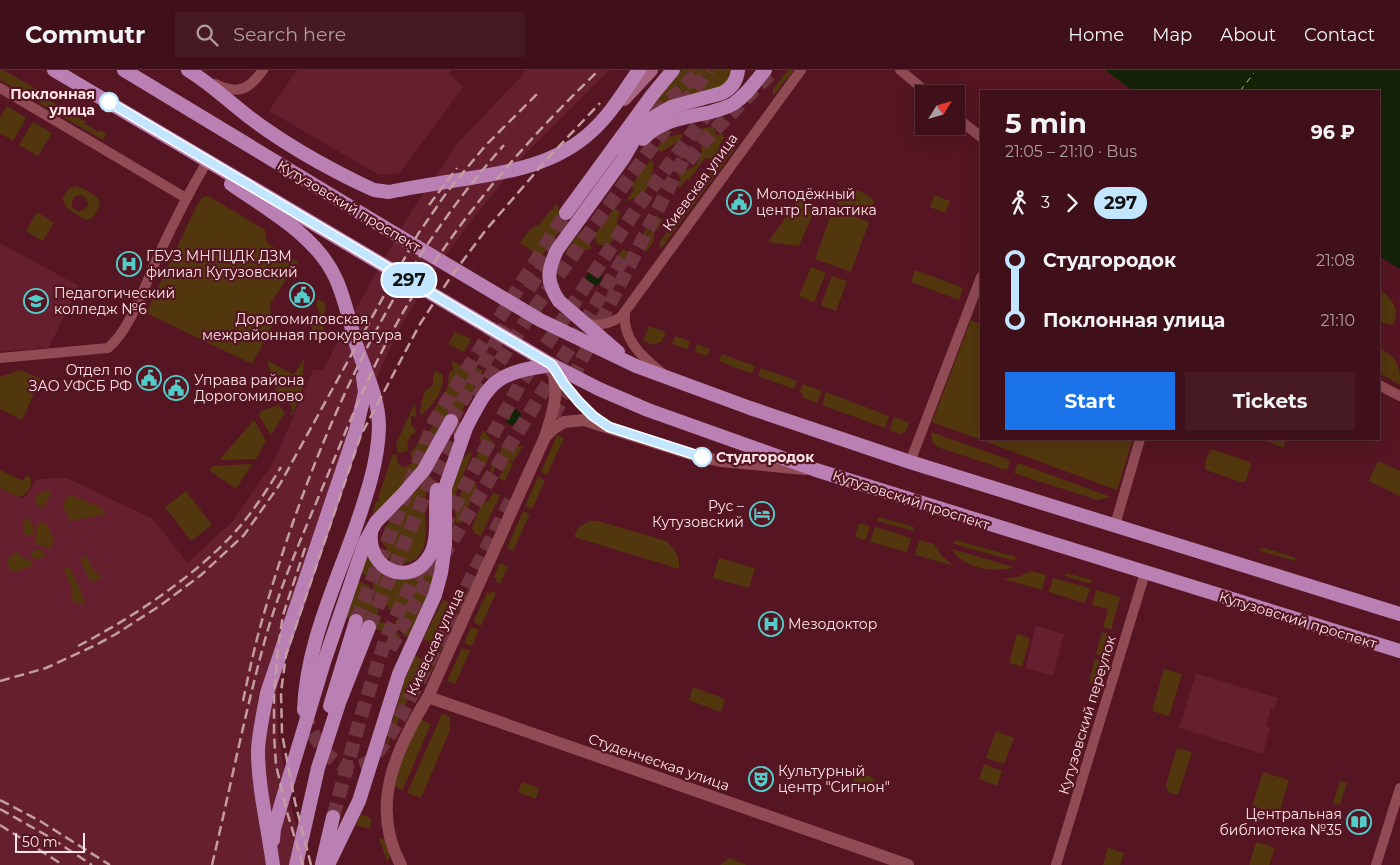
<!DOCTYPE html>
<meta charset="utf-8">
<style>
body{margin:0;font-family:Montserrat,sans-serif;background:#471923;color:#f1f3f6;height:100vh;display:flex;flex-direction:column;font-size:19px;white-space:nowrap}
*{box-sizing:border-box;margin:0}
p{font-size:16px;color:#ae9da2}
.icon{flex:none;width:28px;height:28px;fill:none;stroke:currentColor;stroke-width:2;stroke-linecap:round;stroke-linejoin:round}
.map{position:relative;flex:1;overflow:hidden}
.details{position:absolute;left:980px;top:20px;width:400px;height:350px;display:flex;flex-direction:column;background:#40101a;border-radius:0px;box-shadow:0 5px 20px #0002,0 0 0 1px #593039}
.details>*{flex:none}
.badge{padding:0 10px;border-radius:16px;font-size:18px;line-height:32px}
.needle{width:32px;rotate:53deg}
.buttons{position:absolute;left:915px;top:15px;display:grid;gap:10px}
.buttons a{display:grid;place-items:center;width:50px;height:50px;border-radius:0px;background:#40101a;box-shadow:0 5px 20px #0002,0 0 0 1px #593039;font-size:25px}
.scale{position:absolute;left:15px;bottom:12px;width:70px;box-sizing:border-box;padding-left:5px;border:2px solid #fee4e6;border-top:0;font-size:14px;line-height:18px;white-space:nowrap;color:#fee4e6;-webkit-text-stroke:4px #551522;paint-order:stroke}
.map>.badge{position:absolute;translate:-50% -50%;box-shadow:0 0 0 2px #fff}
.legs{display:flex;align-items:center;gap:8px;height:55px;padding:0 25px;font-size:16px}
.legs p{margin-inline-start:auto}
.summary{display:flex;align-items:center;justify-content:space-between;height:85px;padding:0 25px}
h1{font-size:28px;font-weight:700;line-height:38px}
.primary-button{display:flex;gap:10px;margin-top:auto;padding:10px 25px}
.primary-button a{flex:1;height:58px;border-radius:0px;background:#1a73e8;color:#fff;font-size:20px;font-weight:700;line-height:58px;text-align:center}
.primary-button a+a{background:#471923;color:#f1f3f6}
ul{padding:0 25px;list-style:none}
li{display:flex;align-items:center;gap:18px;height:60px;font-size:19px}
li i{display:grid;place-items:center;width:8px;height:100%;margin:0 6px;background:currentColor}
li i::after{content:'';width:12px;height:12px;margin:-6px;border:4px solid;border-radius:50%;background:#40101a}
li p{margin-inline-start:auto}
li:first-child i{background:linear-gradient(#0000 50%,currentColor 0)}
li:last-child i{background:linear-gradient(currentColor 50%,#0000 0)}
header{display:flex;align-items:center;gap:30px;box-sizing:border-box;height:70px;padding:0 25px;background:#40101a;border-bottom:1px solid #593039}
header strong{font-size:24px}
nav{display:flex;gap:28px;margin-inline-start:auto;font-size:18px}
.search{width:350px;height:45px;background:#471923;display:flex;align-items:center;gap:12px;box-sizing:border-box;padding:0 18px;border-radius:0px;color:#ae9da2;font-size:19px}
.map>svg:first-child{display:block}
.built{fill:#651f2e}
.green{fill:#52370e;fill-rule:evenodd}
.water{fill:#142307}
.lines{fill:none;stroke-linecap:round;stroke-linejoin:round}
.ferry{stroke:#a1e26e;stroke-width:1;stroke-dasharray:6 5;stroke-linecap:butt}
.primary-tunnel{stroke:#6e343f;stroke-width:14;stroke-dasharray:14 7;stroke-linecap:butt}
.minor{stroke:#914b54;stroke-width:10}
.tertiary{stroke:#914b54;stroke-width:12}
.secondary{stroke:#a66683;stroke-width:14}
.primary{stroke:#bb80b3;stroke-width:14}
.rail{stroke:#c49da2;stroke-width:2.5;stroke-dasharray:10 5;stroke-linecap:butt}
.line-1-casing{stroke:#fff;stroke-width:11}
.line-1{stroke:#c2e6ff;stroke-width:8}
.stop-1-dot{fill:#fff;stroke:#c2e6ff;stroke-width:2.5}
.labels{text-anchor:middle;stroke-width:4.5;stroke-linejoin:round;paint-order:stroke}
.stop-label{font-size:14px;font-weight:bold;fill:#fee4e6;stroke:#551522;text-anchor:end}
.street-label{font-size:14px;fill:#fee4e6;stroke:#551522}
.poi-label{font-size:14px;fill:#fee4e6;stroke:#551522;text-anchor:start}
</style>
<header>
<strong>Commutr</strong>
<div class="search"><svg class="icon" aria-label="search" viewBox="0 0 24 24"><circle cx="10" cy="10" r="6"/><path d="M15 15l6 6"/></svg>Search here</div>
<nav><a>Home</a><a>Map</a><a>About</a><a>Contact</a></nav>
</header>
<div class="map">
<svg width="1400" height="795" viewBox="0 0 1400 795">
<rect width="100%" height="100%" fill="#551522"/>
<g class="built">
<path d="M297,0H451L449,4L463,17L400,103L379,105L269,41Z"/>
<path d="M527,0H609L527,82L471,151L434,202L398,261L344,380L310,473L287,545L277,622L278,664L291,735L307,795H0V418L21,428L26,426L37,409L67,408L153,449L187,493L232,452L273,393L313,300L324,299L342,263L411,142L457,74Z"/>
<path d="M0,173L79,216L48,279L40,277L38,279L0,281Z"/>
<path d="M1036,556L1064,564L1053,606L1025,598Z"/>
<path d="M1196,603L1278,628L1274,640L1271,639L1266,656L1270,658L1263,684L1179,658Z"/>
</g>
<g class="green">
<path d="M0,0H3L43,23L42,26L86,52L85,54L98,62L99,60L107,64L103,70L61,46L62,44L59,43L58,44L0,10Z"/>
<path d="M682,0H733L728,12L721,17L665,32L648,40Z"/>
<path d="M788,0H794L773,26V19Z"/>
<path d="M7,36L26,48L13,71L0,63V48Z"/>
<path d="M33,52L52,63L38,86L19,75Z"/>
<path d="M714,56L716,65L723,64L724,68L719,76L721,78L713,89L705,88L689,110L687,109L680,118L677,115L681,110L678,105L679,102L694,97L702,85L700,59Z"/>
<path d="M681,64L683,66C680,71 666,80 660,82L657,78L664,68Z"/>
<path d="M730,76H737L661,179L659,173Z"/>
<path d="M650,90L654,94L652,103L653,110L641,127L633,128L626,132V131L634,119L631,116Z"/>
<path d="M75,116C81,117 97,125 99,131C101,135 97,139 96,143C93,147 92,149 86,150C76,144 65,140 62,128L69,118ZM82,125L87,129L88,135L84,140L77,141L72,137V131L75,126Z"/>
<path d="M843,118C852,117 866,123 873,129L874,134L869,143C859,144 843,138 837,132L840,121Z"/>
<path d="M934,125L950,131L945,143L930,137Z"/>
<path d="M206,126L210,127L265,160L267,173L298,192L270,234L272,256L252,294L146,243L197,135L202,128Z"/>
<path d="M799,129L815,139L799,176L768,172Z"/>
<path d="M557,134L558,138L570,146L541,187L520,173L530,159L539,155L550,141L554,139V136Z"/>
<path d="M614,138L620,142L617,152L618,163L607,178L603,175H598L594,166Z"/>
<path d="M833,139L869,152L851,202L815,189Z"/>
<path d="M37,142L54,153L43,171L26,161Z"/>
<path d="M656,145L659,147L646,166L643,164L647,158L644,155L648,149L652,151Z"/>
<path d="M660,148L663,151L654,163V171L646,182L639,177Z"/>
<path d="M584,159L592,179L584,180L574,186L566,181L580,162Z"/>
<path d="M623,179L628,182L633,181L624,194L618,186Z"/>
<path d="M811,197L826,203L814,232L799,226Z"/>
<path d="M915,200L963,218L959,230L911,212Z"/>
<path d="M832,206L847,211L836,241L821,235Z"/>
<path d="M1379,220C1393,228 1400,239 1393,255L1379,252Z"/>
<path d="M318,229L326,234L323,250L325,266L319,273L309,268L314,252L320,243L316,235Z"/>
<path d="M971,250L981,254V369H1133L1117,420L932,352Z"/>
<path d="M649,256L666,262L662,271L654,275L643,271Z"/>
<path d="M455,262L471,269L464,282L448,274Z"/>
<path d="M675,266L690,271L687,279L672,274Z"/>
<path d="M697,274L710,279L707,286L695,282Z"/>
<path d="M1379,276C1383,281 1388,282 1392,286C1400,295 1400,304 1400,315L1379,303Z"/>
<path d="M722,284L755,296L752,304L719,291Z"/>
<path d="M304,289L302,320L292,346L290,343L293,340L288,331L282,330L276,320L267,290L294,305Z"/>
<path d="M453,291L469,300L472,295L483,301L455,354L426,386L411,407L374,444H372L376,432L379,430V425L393,384L397,386C396,397 407,401 413,391L410,383L412,380L416,377L423,363C432,361 436,355 436,346L432,343L448,317L449,303L454,299L451,294Z"/>
<path d="M761,298L797,311L794,319L758,306Z"/>
<path d="M21,300L41,309L22,350L0,339V307Z"/>
<path d="M435,301L443,305C444,320 434,335 422,344L420,342L424,322L433,315V306Z"/>
<path d="M803,314L822,321L817,333L804,328L800,321Z"/>
<path d="M826,322L889,346L885,358L822,335Z"/>
<path d="M415,333L416,347L411,346V355L416,360L414,364L411,365L407,373L408,377L407,381L398,383L396,374Z"/>
<path d="M279,335L285,343L271,365L259,346L261,341Z"/>
<path d="M894,347L909,353L906,361L900,364L889,360Z"/>
<path d="M254,350L266,371L256,389L219,390Z"/>
<path d="M483,360L495,374L494,376L479,370Z"/>
<path d="M931,362L1010,390L1007,400L937,377L932,372Z"/>
<path d="M557,365L564,368L547,405L541,402Z"/>
<path d="M1262,369H1289H1286L1283,378Z"/>
<path d="M502,374L515,377L523,376L513,392L500,386L491,406L489,404L498,383H500Z"/>
<path d="M481,375L492,379L485,397L474,394Z"/>
<path d="M1212,379L1249,392L1251,396L1245,412H1241L1206,400C1203,395 1208,383 1212,379Z"/>
<path d="M469,383H472L452,432H450C449,418 456,391 469,383Z"/>
<path d="M507,390L513,394L505,411L499,408Z"/>
<path d="M1378,391L1400,401V426L1369,411Z"/>
<path d="M1018,393L1111,427L1097,430L1014,403Z"/>
<path d="M252,394L236,419L209,400L213,396Z"/>
<path d="M0,400L23,411L27,405L31,409C32,418 28,424 19,427L0,418Z"/>
<path d="M427,404L432,407C429,414 426,421 425,429C423,449 435,489 404,493C397,495 392,492 387,486L389,482L382,472L384,459Z"/>
<path d="M538,407L545,410L532,439L525,436Z"/>
<path d="M467,409L472,410L477,416L461,453H456L455,438Z"/>
<path d="M50,419C51,427 48,431 42,437L40,438L36,434V425Z"/>
<path d="M186,421L212,455L191,471L165,437Z"/>
<path d="M493,423L500,425L481,466L474,463L472,458L483,430L488,432Z"/>
<path d="M71,425L100,437L107,444L70,451L63,435L66,429Z"/>
<path d="M523,441L530,444L513,481L507,478Z"/>
<path d="M878,447L914,457L913,461L877,451Z"/>
<path d="M26,448C31,450 34,458 34,464L32,466H27L24,462V450Z"/>
<path d="M589,451H598L666,471C675,479 680,486 679,499L574,467L578,458Z"/>
<path d="M41,452C51,457 56,468 51,478L47,479L45,476L37,475L35,472L37,454Z"/>
<path d="M859,453L870,456L866,470L855,467Z"/>
<path d="M875,457L911,468L907,482L870,472Z"/>
<path d="M919,470L934,474L942,486L954,496L915,485Z"/>
<path d="M955,470L1016,487L1015,491L954,474Z"/>
<path d="M1261,477L1296,488L1295,491L1260,481Z"/>
<path d="M37,479L44,481L45,486L38,489L32,487L30,483Z"/>
<path d="M952,479L1013,497V498C993,503 962,498 952,479Z"/>
<path d="M18,482L23,488L31,490L33,495L15,502H12L7,495V490L13,484Z"/>
<path d="M86,486L94,501L103,507L91,513L80,489Z"/>
<path d="M367,486L374,496L379,501L422,503L432,495L436,498L433,515L408,568L404,566L397,557L399,556L394,552L398,549L394,545L396,543L393,539L390,541L387,535L384,538L381,533L379,534C374,527 371,517 374,508L360,503Z"/>
<path d="M719,488L755,498L749,518L713,508Z"/>
<path d="M500,493L508,497L500,514L496,512L497,509L494,507Z"/>
<path d="M69,497L81,521L85,535L71,531L72,519L64,499Z"/>
<path d="M1031,501L1046,505L1042,520L1003,509L1018,507Z"/>
<path d="M1066,503L1092,510L1091,514L1065,506Z"/>
<path d="M1053,508L1090,518L1085,533L1049,522Z"/>
<path d="M472,510L473,511L429,607L427,606Z"/>
<path d="M357,511L369,515L372,529L377,536L376,537L379,541L377,543L381,548L379,550L382,554L384,552L387,557L390,556L393,560H394L400,566L399,568L345,547Z"/>
<path d="M1096,520L1120,527L1111,560L1103,557L1108,539L1092,535Z"/>
<path d="M492,521L496,523L481,556L473,552L487,522L490,524Z"/>
<path d="M443,530L452,534L434,574L423,569Z"/>
<path d="M471,557L479,560L472,576L464,573Z"/>
<path d="M1102,562L1110,564L1103,586L1096,584Z"/>
<path d="M1017,564L1030,568L1022,597L1009,593Z"/>
<path d="M462,578L470,581L455,614L447,611Z"/>
<path d="M415,585L425,591L384,682L404,611Z"/>
<path d="M1095,589L1102,591L1096,614L1089,612Z"/>
<path d="M1164,599L1182,604L1169,646L1152,641Z"/>
<path d="M693,617L725,629L721,642L689,630Z"/>
<path d="M442,644L450,647V660L421,728L407,723Z"/>
<path d="M420,649L431,654L402,721L393,715L397,700Z"/>
<path d="M996,661L1014,668L1004,694L986,688Z"/>
<path d="M1177,678L1192,682L1178,725L1168,722L1166,714Z"/>
<path d="M984,694L1002,701L997,716L979,709Z"/>
<path d="M857,702L874,708L868,724L851,717Z"/>
<path d="M1263,702L1289,710L1279,744L1252,736Z"/>
<path d="M1340,711L1347,713L1340,735L1333,733Z"/>
<path d="M522,712L539,718L536,729L518,722Z"/>
<path d="M361,744L371,748L370,759L356,755Z"/>
<path d="M379,768L384,769L390,787L387,791Z"/>
<path d="M1256,772L1275,778L1269,795H1249Z"/>
<path d="M1108,778L1124,783L1120,795H1103Z"/>
<path d="M729,788L745,794L746,795H720Z"/>
</g>
<g class="water">
<path d="M1105,0H1400V199L1379,186V21H1133Z"/>
<circle cx="594" cy="208" r="8"/>
<circle cx="513" cy="347" r="8"/>
</g>
<g class="lines">
<path class="ferry" d="M1240,21L1254,3"/>
<g class="primary-tunnel">
<path d="M655,44L701,0"/>
<path d="M688,91L705,70L774,0"/>
<path d="M529,219L553,182"/>
<path d="M477,327L527,249L620,120L709,0"/>
<path d="M553,346L689,78"/>
<path d="M451,351L505,256"/>
<path d="M443,458L519,316L639,135L726,18"/>
<path d="M356,551L435,350L566,143"/>
<path d="M369,557L431,410L463,350"/>
<path d="M390,579L421,522L625,186"/>
<path d="M305,643C310,664 334,706 361,696C377,690 391,662 400,648L514,424"/>
<path d="M333,747L361,646L385,571L406,525L424,492"/>
</g>
<g class="minor">
<path d="M900,0L929,24"/>
<path d="M215,14C238,25 249,20 263,0"/>
<path d="M0,18L186,128"/>
<path d="M956,47L981,67"/>
<path d="M625,242C622,269 642,287 661,302"/>
<path d="M585,253C598,257 609,254 621,247L801,0"/>
<path d="M0,288L108,278C131,259 146,212 159,184C173,154 188,124 205,95"/>
<path d="M554,298C567,320 583,338 604,354"/>
<path d="M1379,315L1400,326"/>
<path d="M910,392L981,207"/>
<path d="M1115,455L1140,369"/>
<path d="M1056,795L1145,503"/>
<path d="M1376,795L1400,718"/>
</g>
<g class="tertiary">
<path d="M546,366L553,359L564,352L584,350L697,386L721,391L805,399"/>
<path d="M428,627L908,795"/>
<path d="M401,795C369,736 396,679 428,627L545,367C554,338 559,326 552,295"/>
</g>
<path class="secondary" d="M624,29L651,0"/>
<g class="primary">
<path d="M54,0L552,295L599,319L648,340L816,400L1400,581"/>
<path d="M124,0L387,159L540,250L636,296L750,338L910,392L1400,544"/>
<path d="M188,0C211,14 228,31 249,47C282,72 324,96 361,114L374,120L389,122C414,117 440,113 465,109C510,102 557,94 592,61C611,44 624,21 639,0"/>
<path d="M643,69C661,50 686,47 711,42C718,40 726,38 733,34C746,26 755,12 765,0"/>
<path d="M231,114C268,140 317,166 336,209C345,229 350,253 356,274C365,301 379,328 379,357C378,392 367,424 356,456C335,516 306,576 304,640"/>
<path d="M566,143L653,24L673,0"/>
<path d="M618,282L559,231C546,212 547,201 557,180L623,89L638,63L652,48L671,37L722,23C732,18 737,11 738,0"/>
<path d="M461,367C489,315 489,303 552,295"/>
<path d="M371,463C367,500 411,519 430,485C440,468 434,439 437,420"/>
<path d="M330,636L356,551"/>
<path d="M273,770L274,759L282,731L324,592L365,472L376,452L404,423L424,400L451,351"/>
<path d="M322,794L333,747"/>
<path d="M273,795C268,757 258,718 258,680C259,661 264,641 267,623L356,360L365,322L363,307"/>
<path d="M296,795L318,698L339,633L369,557"/>
<path d="M328,795L359,731L399,604L435,525L441,503L445,475V418L466,358"/>
</g>
<g class="rail">
<path d="M429,135L457,98"/>
<path d="M78,576C132,548 194,507 235,462C253,442 267,420 281,397"/>
<path d="M0,611L46,598L96,575L116,564L161,535L201,505L244,465L280,414L418,164L447,122L486,75L538,23"/>
<path d="M243,631C248,607 253,584 259,561C308,386 382,212 504,75"/>
<path d="M0,730L40,751L110,795"/>
<path d="M0,739L51,768L92,795"/>
<path d="M0,755L63,795"/>
<path d="M212,795C230,719 245,642 266,566C281,514 303,464 324,414C345,363 366,310 392,262C446,163 518,78 599,0"/>
<path d="M303,795L287,742L276,695L274,665V626L278,578L283,545L306,475"/>
<path d="M311,795L295,732L282,664L281,622L286,585L361,365L420,254L450,208L485,161L548,88L600,33"/>
</g>
</g>
<g class="lines">
<defs>
<path id="line-1" d="M109,32L552,295L564,314L579,332L593,346L609,357L702,387"/>
</defs>
<use href="#line-1" class="line-1-casing"/>
<use href="#line-1" class="line-1"/>
</g>
<defs>
<symbol id="civic-ring" viewBox="-11 -11 22 22"><circle r="9.5" fill="#551522" stroke="#53cdca" stroke-width="1.5"/><path d="M-.6-6.5H3V-4.5H.6V-3L4-1V1h2V6H-6V1h2V-1L-.6-3ZM-1.2 2.5V6h2.4V2.5Z" fill="#53cdca"/></symbol>
<symbol id="hospital-ring" viewBox="-11 -11 22 22"><circle r="9.5" fill="#551522" stroke="#53cdca" stroke-width="1.5"/><path d="M-5-5h3v3.5h4V-5h3V5h-3V1.5h-4V5h-3Z" fill="#53cdca"/></symbol>
<symbol id="university-ring" viewBox="-11 -11 22 22"><circle r="9.5" fill="#551522" stroke="#53cdca" stroke-width="1.5"/><path d="M0-5L7-2L0 1L-7-2ZM-4 1L0 2.5L4 1V4Q0 6-4 4Z" fill="#53cdca"/></symbol>
<symbol id="hotel-ring" viewBox="-11 -11 22 22"><circle r="9.5" fill="#551522" stroke="#53cdca" stroke-width="1.5"/><path d="M-6-4.5h1.5V1H6V5H4.5V3h-9V5H-6ZM-4 0a1.8 1.8 0 1 1 3.6 0ZM.5 0V-2.5h3Q6-2.5 6 0Z" fill="#53cdca"/></symbol>
<symbol id="theatre-ring" viewBox="-11 -11 22 22"><circle r="9.5" fill="#551522" stroke="#53cdca" stroke-width="1.5"/><path d="M-5-5.5Q0-4 5-5.5V0Q5 5 0 6Q-5 5-5 0ZM-3.3-2.5H-1v1.5H-3.3ZM1-2.5H3.3v1.5H1ZM-2.8 1Q0 5.5 2.8 1Z" fill="#53cdca"/></symbol>
<symbol id="library-ring" viewBox="-11 -11 22 22"><circle r="9.5" fill="#551522" stroke="#53cdca" stroke-width="1.5"/><path d="M-6-4Q-3-5.5-.7-3.5V5Q-3 3-6 4ZM6-4Q3-5.5 .7-3.5V5Q3 3 6 4Z" fill="#53cdca"/></symbol>
</defs>
<g fill-rule="evenodd">
<use href="#civic-ring" x="725" y="118" width="28" height="28"/>
<use href="#hospital-ring" x="115" y="180" width="28" height="28"/>
<use href="#civic-ring" x="288" y="211" width="28" height="28"/>
<use href="#university-ring" x="22" y="217" width="28" height="28"/>
<use href="#civic-ring" x="135" y="294" width="28" height="28"/>
<use href="#civic-ring" x="162" y="304" width="28" height="28"/>
<use href="#hotel-ring" x="748" y="430" width="28" height="28"/>
<use href="#hospital-ring" x="757" y="540" width="28" height="28"/>
<use href="#theatre-ring" x="747" y="695" width="28" height="28"/>
<use href="#library-ring" x="1345" y="738" width="28" height="28"/>
</g>
<g class="stop-1-dot">
<circle cx="109" cy="32" r="9"/>
<circle cx="702" cy="387" r="9"/>
</g>
<g class="labels">
<g class="stop-label">
<text x="95" y="29">Поклонная<tspan x="95" dy="16">улица</tspan></text>
<text x="716" y="392" text-anchor="start">Студгородок</text>
</g>
<g class="street-label">
<text transform="translate(700 112) rotate(-54)" y="5">Киевская улица</text>
<text transform="translate(349 136) rotate(31)" y="5">Кутузовский проспект</text>
<text transform="translate(911 430) rotate(18)" y="5">Кутузовский проспект</text>
<text transform="translate(1298 550) rotate(17)" y="5">Кутузовский проспект</text>
<text transform="translate(435 572) rotate(-65)" y="5">Киевская улица</text>
<text transform="translate(1087 645) rotate(-73)" y="5">Кутузовский переулок</text>
<text transform="translate(659 692) rotate(19)" y="5">Студенческая улица</text>
</g>
<g class="poi-label">
<text x="756" y="129">Молодёжный<tspan x="756" dy="16">центр Галактика</tspan></text>
<text x="146" y="191">ГБУЗ МНПЦДК ДЗМ<tspan x="146" dy="16">филиал Кутузовский</tspan></text>
<text x="54" y="228">Педагогический<tspan x="54" dy="16">колледж №6</tspan></text>
<text x="302" y="254" text-anchor="middle">Дорогомиловская<tspan x="302" dy="16">межрайонная прокуратура</tspan></text>
<text x="132" y="305" text-anchor="end">Отдел по<tspan x="132" dy="16">ЗАО УФСБ РФ</tspan></text>
<text x="194" y="315">Управа района<tspan x="194" dy="16">Дорогомилово</tspan></text>
<text x="744" y="441" text-anchor="end">Рус –<tspan x="744" dy="16">Кутузовский</tspan></text>
<text x="788" y="559">Мезодоктор</text>
<text x="778" y="706">Культурный<tspan x="778" dy="16">центр "Сигнон"</tspan></text>
<text x="1342" y="749" text-anchor="end">Центральная<tspan x="1342" dy="16">библиотека №35</tspan></text>
</g>
</g>
</svg>
<div class="buttons">
<a><svg class="needle" viewBox="-14 -14 28 28"><path d="M0-13l5 13h-10z" fill="#e53935"/><path d="M0 13l5-13h-10z" fill="#ae9da2"/></svg></a>
</div>
<div class="scale">50 m</div>
<b class="badge" style="left:409px;top:210px;background:#c2e6ff;color:#111">297</b>
<section class="details">
<div class="summary"><div><h1>5 min</h1><p>21:05 – 21:10 · Bus</p></div><b>96 ₽</b></div>
<div class="legs"><svg class="icon" aria-label="walk" viewBox="0 0 24 24"><circle cx="13" cy="4" r="2"/><path d="M13 8l-2 6 4 7M11 14l-3 7M7 12l3-4h3l4 4"/></svg>3<svg class="icon" aria-label="forward" viewBox="0 0 24 24"><path d="M9 5l7 7-7 7"/></svg><b class="badge" style="background:#c2e6ff;color:#111">297</b></div>
<ul>
<li><i style="color:#c2e6ff"></i><b>Студгородок</b><p>21:08</p></li>
<li><i style="color:#c2e6ff"></i><b>Поклонная улица</b><p>21:10</p></li>
</ul>
<div class="primary-button"><a>Start</a><a>Tickets</a></div>
</section>
</div>
